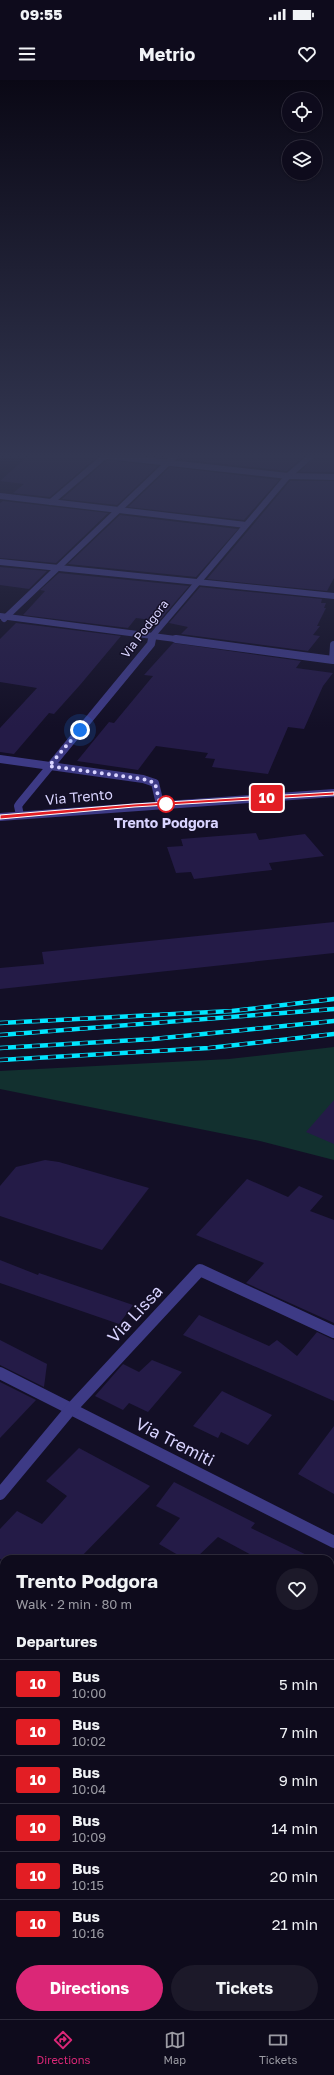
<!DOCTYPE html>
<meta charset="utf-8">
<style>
body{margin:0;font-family:"Golos Text",sans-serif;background:#1c1929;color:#f1f3f6;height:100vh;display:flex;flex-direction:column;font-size:15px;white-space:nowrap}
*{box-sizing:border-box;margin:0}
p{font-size:13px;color:#9b9ba3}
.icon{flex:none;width:22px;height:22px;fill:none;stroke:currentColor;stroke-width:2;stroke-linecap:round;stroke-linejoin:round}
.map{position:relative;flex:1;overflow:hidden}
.panel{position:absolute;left:0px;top:1475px;width:334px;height:464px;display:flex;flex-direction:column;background:#0e0b1c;border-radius:12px 12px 0 0;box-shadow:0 1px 3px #0004,0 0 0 1px #2e2b3b}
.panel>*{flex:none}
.badge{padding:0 8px;border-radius:3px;font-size:14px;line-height:26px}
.fabs{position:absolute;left:282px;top:12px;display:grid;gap:8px}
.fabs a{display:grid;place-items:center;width:40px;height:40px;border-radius:50%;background:#0e0b1c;box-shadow:0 1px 3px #0004,0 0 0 1px #2e2b3b;font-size:20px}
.you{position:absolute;width:20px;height:20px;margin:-10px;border:3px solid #fff;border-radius:50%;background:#1a73e8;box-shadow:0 0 0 6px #1a73e833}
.map>.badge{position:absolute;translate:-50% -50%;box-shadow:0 0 0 2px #fff}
h2{padding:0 16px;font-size:15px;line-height:36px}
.round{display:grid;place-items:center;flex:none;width:42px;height:42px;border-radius:21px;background:#1c1929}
.head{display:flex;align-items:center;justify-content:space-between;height:68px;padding:0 16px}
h1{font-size:19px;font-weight:700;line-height:30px}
.button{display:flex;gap:8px;margin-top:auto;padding:8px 16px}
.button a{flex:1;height:46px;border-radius:24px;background:#db2777;color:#fff;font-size:16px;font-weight:700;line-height:46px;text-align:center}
.button a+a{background:#1c1929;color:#f1f3f6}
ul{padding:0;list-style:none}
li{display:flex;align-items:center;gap:12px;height:48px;padding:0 16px;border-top:1px solid #2e2b3b}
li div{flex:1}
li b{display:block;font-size:15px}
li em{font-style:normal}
li .badge{min-width:44px;font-weight:700;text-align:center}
.status{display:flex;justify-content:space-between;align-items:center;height:28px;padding:0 20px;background:#0e0b1c;direction:ltr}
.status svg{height:11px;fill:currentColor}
header{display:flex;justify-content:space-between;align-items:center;height:52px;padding:0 16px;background:#0e0b1c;font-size:18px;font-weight:700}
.tabs{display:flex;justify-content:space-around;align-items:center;height:56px;border-top:1px solid #2e2b3b;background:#0e0b1c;font-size:11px;color:#9b9ba3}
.tabs a{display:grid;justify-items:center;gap:2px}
.tabs .selected{color:#db2777}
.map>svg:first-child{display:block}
.green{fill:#12302f}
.building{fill:#241b47}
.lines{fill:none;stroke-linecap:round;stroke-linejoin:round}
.minor-far3{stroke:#3d3a85;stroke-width:6}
.minor-far2{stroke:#3d3a85;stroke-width:8}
.minor-far1{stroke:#3d3a85;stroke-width:12}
.minor{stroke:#3d3a85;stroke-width:16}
.rail-casing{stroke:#00e5ff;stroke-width:4.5}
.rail{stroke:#130f26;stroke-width:3;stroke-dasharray:8;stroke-linecap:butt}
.line{fill:#e31e24;stroke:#fff}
.walk{stroke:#d9d4ff;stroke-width:4;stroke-dasharray:0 7.2}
.stop-dot{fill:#fff;stroke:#e31e24;stroke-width:2}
.labels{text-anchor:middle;stroke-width:3;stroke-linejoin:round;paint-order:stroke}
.far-street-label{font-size:12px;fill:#d9d4ff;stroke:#130f26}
.street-label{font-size:14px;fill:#d9d4ff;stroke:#130f26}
.stop-label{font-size:14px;font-weight:bold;fill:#d9d4ff;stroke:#130f26}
.near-street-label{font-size:17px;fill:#d9d4ff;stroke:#130f26}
</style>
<div class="status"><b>09:55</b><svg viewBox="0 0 49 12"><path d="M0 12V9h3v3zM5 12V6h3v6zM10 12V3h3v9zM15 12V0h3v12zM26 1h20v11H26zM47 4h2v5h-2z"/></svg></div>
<header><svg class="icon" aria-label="menu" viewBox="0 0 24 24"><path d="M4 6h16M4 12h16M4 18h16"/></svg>Metrio<svg class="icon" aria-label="heart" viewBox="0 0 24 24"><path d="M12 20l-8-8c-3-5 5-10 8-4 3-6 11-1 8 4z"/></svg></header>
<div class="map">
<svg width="334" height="1939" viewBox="0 0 334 1939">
<rect width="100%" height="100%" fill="#130f26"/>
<g class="green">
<path d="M334,967V1080L260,1061L0,1009V991L229,979Z"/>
<path d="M334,1773V1857L330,1808Z"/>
</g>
<g class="building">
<path d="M28,376H98L50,417L13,413L24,404L0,401Z"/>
<path d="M179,376H304L287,391L178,379Z"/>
<path d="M315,376H334V392H300Z"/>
<path d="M107,380L158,386L117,425L62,419Z"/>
<path d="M170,387L279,400L244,440L128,427Z"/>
<path d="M290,401H334V498L327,511L207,499Z"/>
<path d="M3,421L108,433L56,483L0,478V423Z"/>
<path d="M120,435L238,449L196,497L68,484Z"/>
<path d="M0,487L47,491L29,509L0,505Z"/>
<path d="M59,493L189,506L159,541L136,538L128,548L23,535L45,511L40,510Z"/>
<path d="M200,507L322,519L321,523H326L324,528H326L317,546H320L313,555L320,556L308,571L181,554L188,547L169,543Z"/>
<path d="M16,543L121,556L80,605L54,634L49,633L14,674L0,672V648L37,608L0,602V559Z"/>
<path d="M173,563L301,581L296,588L333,593L323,606L304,649L288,647L268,694L212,687L215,679L205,678L208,673L156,666L138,690L77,681L109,642L114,643L153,596L144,595Z"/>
<path d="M256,753L259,760L305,754L324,776L269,783L272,790L194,799L191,792L176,793L167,767L183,766L181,759Z"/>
<path d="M334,842V873L0,909V888L44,884L42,872Z"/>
<path d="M334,1020V1064L306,1052Z"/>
<path d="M45,1080L59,1082L149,1108L102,1170L0,1136V1106L16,1087Z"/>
<path d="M247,1099L288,1117L299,1106L323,1116L310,1131L334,1140V1243L246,1203L264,1183L196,1155Z"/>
<path d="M0,1180L38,1195L39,1193L133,1225L119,1244L0,1203Z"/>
<path d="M199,1235L269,1266L277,1260L297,1276L317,1252L334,1260V1321L183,1255Z"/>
<path d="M0,1260L47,1284L44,1307L0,1285Z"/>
<path d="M152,1280L182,1292L148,1332L129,1323L123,1330L95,1316L123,1284L139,1292Z"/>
<path d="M0,1302L36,1320L0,1358Z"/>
<path d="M222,1311L272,1335L248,1365L221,1352L218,1358L193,1346Z"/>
<path d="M334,1346V1414L298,1394Z"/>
<path d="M79,1368L150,1406L79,1479H0V1449L17,1431L42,1444L67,1416L46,1401Z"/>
<path d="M174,1402L255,1443L251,1448L315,1479H259L218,1457L195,1479H185L159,1464L180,1438L156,1426Z"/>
</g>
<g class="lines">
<g class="minor-far3">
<path d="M107,376L288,396L334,397"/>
<path d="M0,416L246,445"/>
<path d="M51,422L105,376"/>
<path d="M0,482L334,516"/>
<path d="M0,536L183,560"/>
<path d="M4,539L175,376"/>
<path d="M152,560L153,555L288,396L311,376"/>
</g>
<g class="minor-far2">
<path d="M176,559L333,580L334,565"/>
<path d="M0,679L143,699L155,703L160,724"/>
<path d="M20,735L18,726L20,723L151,564L152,559"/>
<path d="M0,737L334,713"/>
</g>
<g class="minor-far1">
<path d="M0,1293L334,1462"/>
<path d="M0,1414L70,1330L200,1190L334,1252"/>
</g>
<g class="minor">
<path d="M0,1538L4,1541"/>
<path d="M0,1557L4,1560"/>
<path d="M0,1588L4,1592"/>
<path d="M330,1646H334"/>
<path d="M330,1674L334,1672"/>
<path d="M231,1935V1939"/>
<path d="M297,1935L299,1939"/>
</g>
<defs>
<g id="rail">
<path d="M0,943L232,931L334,919"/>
<path d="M0,955L334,929"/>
<path d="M0,968L153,959L334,941"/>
<path d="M0,980L209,968L334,954"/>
</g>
</defs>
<use href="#rail" class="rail-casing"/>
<use href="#rail" class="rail"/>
</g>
<linearGradient id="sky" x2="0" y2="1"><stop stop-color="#0a0815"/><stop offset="0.58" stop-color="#333752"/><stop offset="1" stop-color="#333752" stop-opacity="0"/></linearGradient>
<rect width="334" height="648" fill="url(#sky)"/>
<path class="line" d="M334,712V715L134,727L0,739V735L134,724Z"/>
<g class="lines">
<path class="walk" d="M80,650L49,686L143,699L155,703L160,724H166"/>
</g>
<circle class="stop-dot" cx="166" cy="724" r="8"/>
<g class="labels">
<g class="far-street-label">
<text transform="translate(145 549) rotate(-53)" y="4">Via Podgora</text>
</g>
<g class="street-label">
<text transform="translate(79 717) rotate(-5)" y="5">Via Trento</text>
</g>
<g class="stop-label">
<text x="166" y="748">Trento Podgora</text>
</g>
<g class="near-street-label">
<text transform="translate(135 1234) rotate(-47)" y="6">Via Lissa</text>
<text transform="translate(175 1362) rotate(27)" y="6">Via Tremiti</text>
</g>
</g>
</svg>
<div class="fabs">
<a><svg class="icon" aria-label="locate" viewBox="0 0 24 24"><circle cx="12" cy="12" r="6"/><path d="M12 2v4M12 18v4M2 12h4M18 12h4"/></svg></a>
<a><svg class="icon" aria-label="layers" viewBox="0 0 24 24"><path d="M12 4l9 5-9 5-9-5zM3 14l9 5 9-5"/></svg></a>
</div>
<div class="you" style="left:80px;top:650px"></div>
<b class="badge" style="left:267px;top:718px;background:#e31e24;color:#fff">10</b>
<section class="panel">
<div class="head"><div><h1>Trento Podgora</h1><p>Walk · 2 min · 80 m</p></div><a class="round"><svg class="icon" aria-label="heart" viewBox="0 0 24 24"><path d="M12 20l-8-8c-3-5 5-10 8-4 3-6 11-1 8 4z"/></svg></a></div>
<h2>Departures</h2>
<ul>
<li><span class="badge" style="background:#e31e24;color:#fff">10</span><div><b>Bus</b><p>10:00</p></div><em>5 min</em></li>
<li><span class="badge" style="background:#e31e24;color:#fff">10</span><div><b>Bus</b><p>10:02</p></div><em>7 min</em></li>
<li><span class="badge" style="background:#e31e24;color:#fff">10</span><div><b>Bus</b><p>10:04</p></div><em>9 min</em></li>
<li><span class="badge" style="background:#e31e24;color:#fff">10</span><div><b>Bus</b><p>10:09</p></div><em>14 min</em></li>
<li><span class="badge" style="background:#e31e24;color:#fff">10</span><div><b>Bus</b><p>10:15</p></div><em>20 min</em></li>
<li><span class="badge" style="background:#e31e24;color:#fff">10</span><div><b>Bus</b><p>10:16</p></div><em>21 min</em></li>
</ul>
<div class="button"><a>Directions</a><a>Tickets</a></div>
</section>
</div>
<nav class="tabs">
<a class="selected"><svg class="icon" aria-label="directions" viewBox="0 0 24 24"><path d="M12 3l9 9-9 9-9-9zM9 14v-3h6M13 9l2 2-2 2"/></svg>Directions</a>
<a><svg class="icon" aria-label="map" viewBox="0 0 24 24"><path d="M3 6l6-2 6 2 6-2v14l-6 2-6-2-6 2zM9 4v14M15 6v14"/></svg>Map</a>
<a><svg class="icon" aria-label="tickets" viewBox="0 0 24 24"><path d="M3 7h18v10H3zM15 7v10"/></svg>Tickets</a>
</nav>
